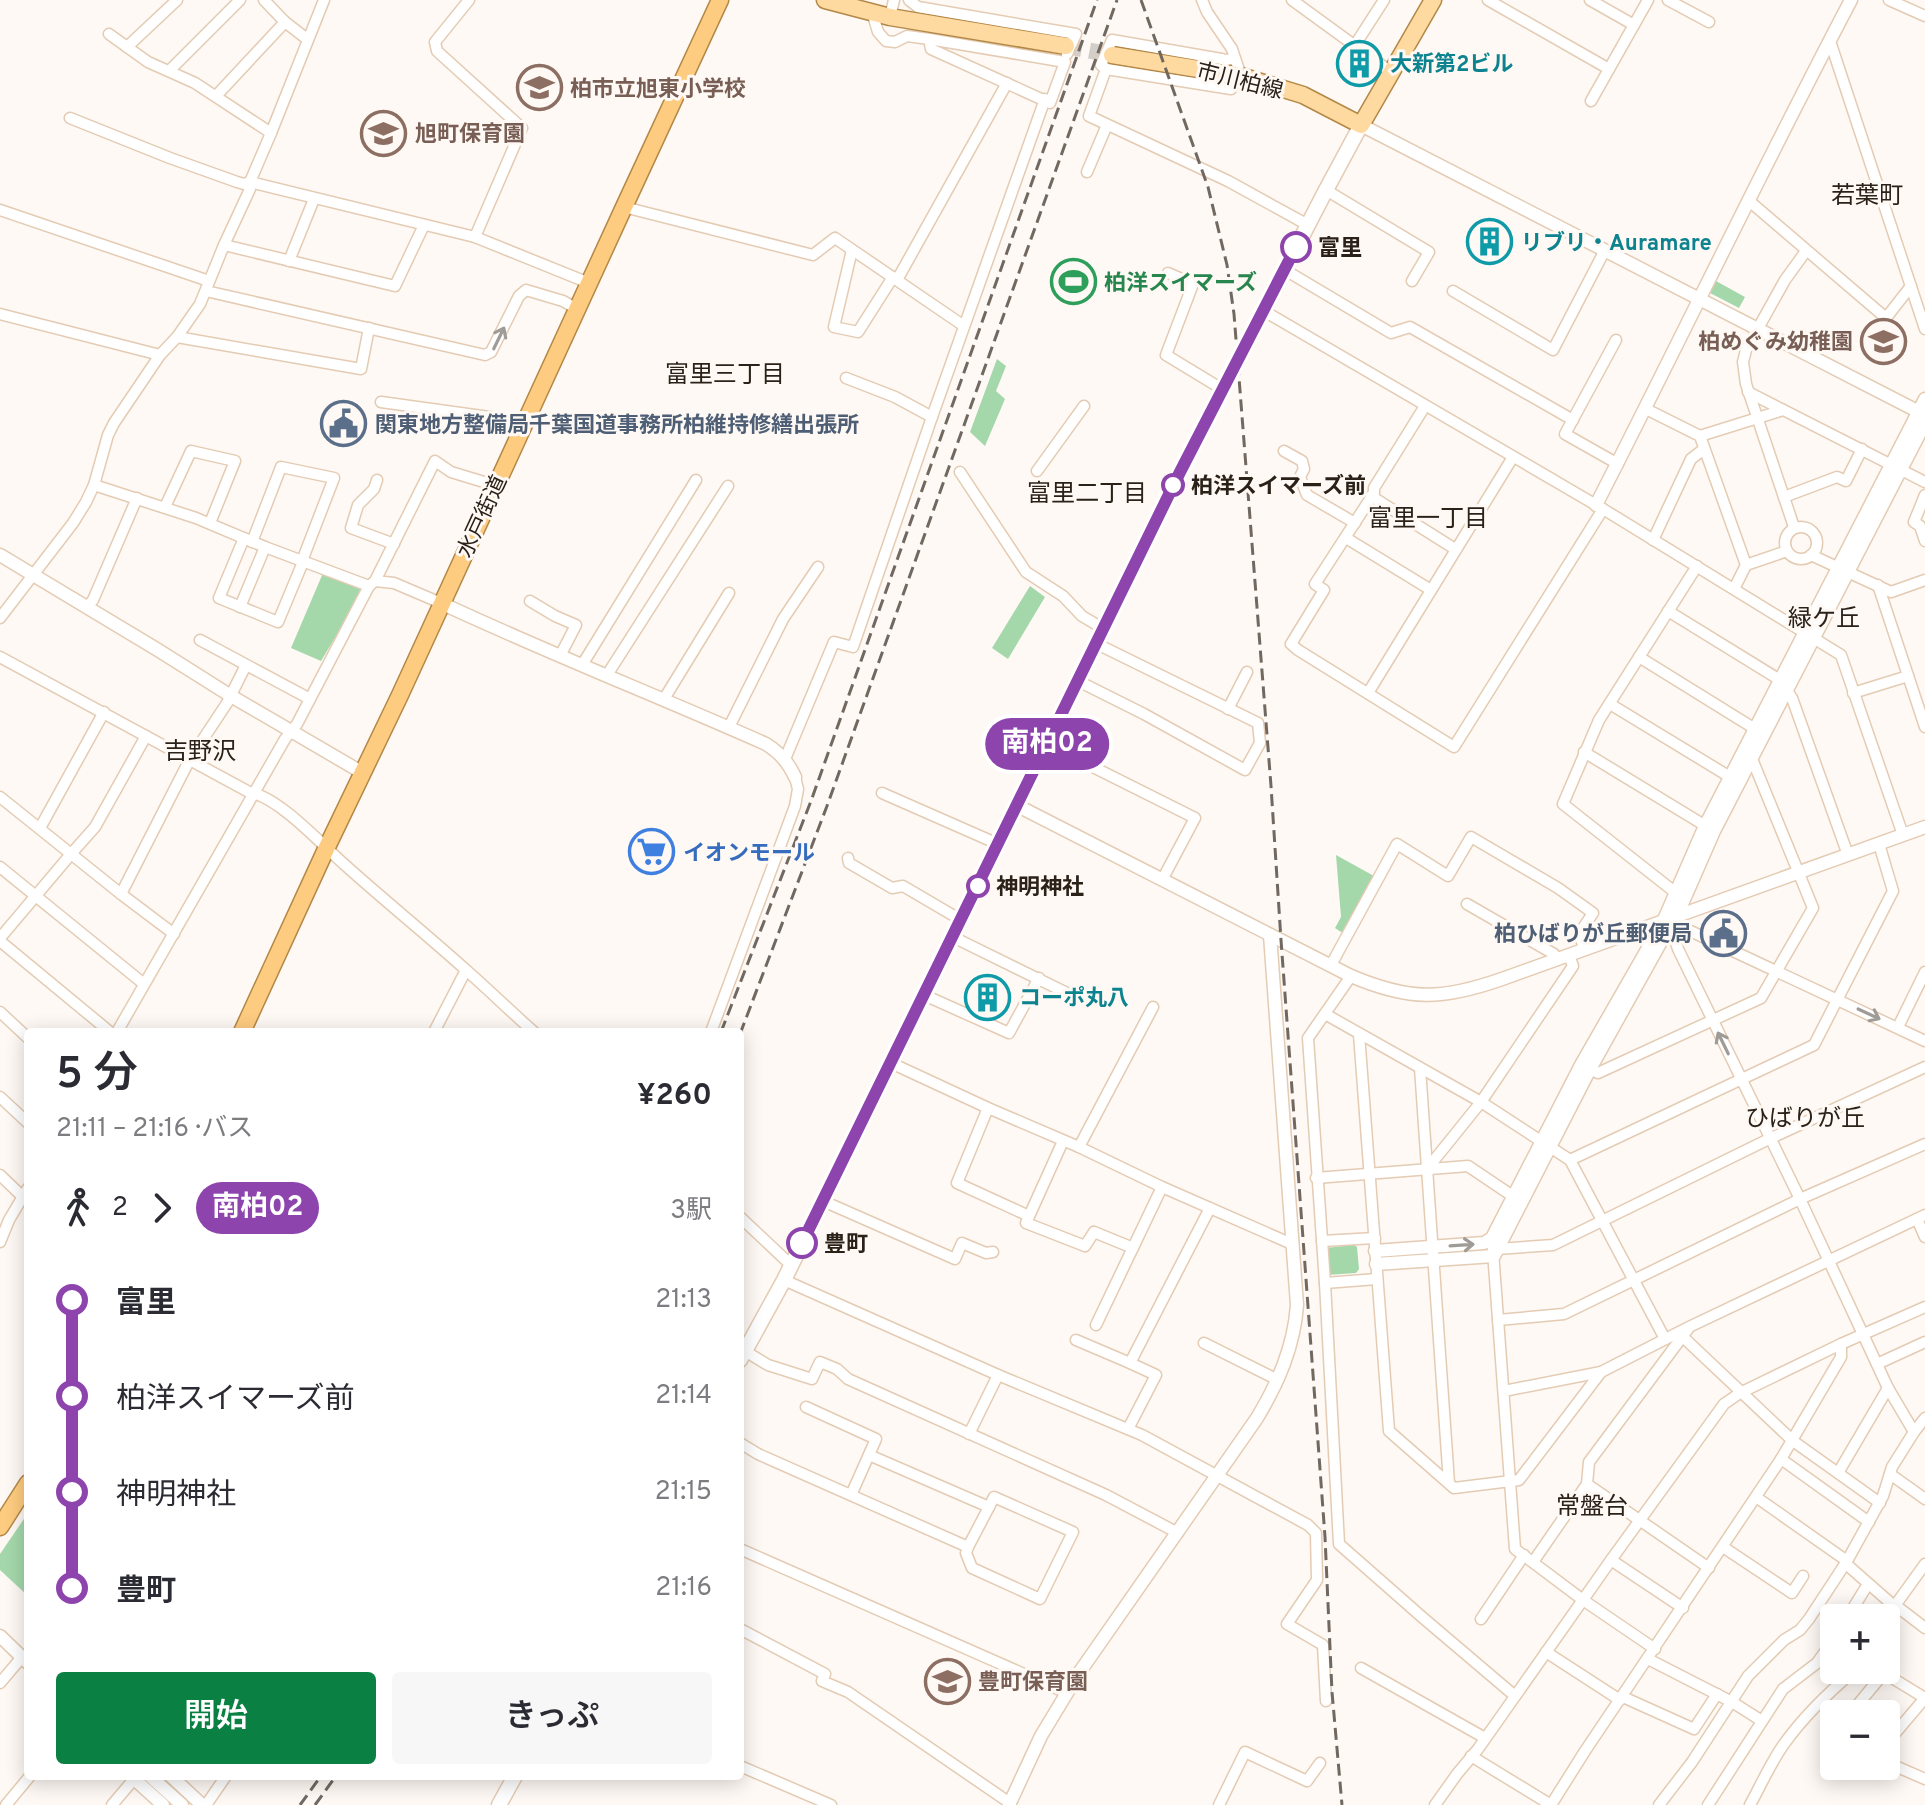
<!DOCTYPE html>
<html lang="ja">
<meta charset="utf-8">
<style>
body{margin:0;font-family:Overpass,"Noto Sans JP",sans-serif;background:#f7f7f7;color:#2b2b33;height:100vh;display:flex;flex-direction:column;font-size:30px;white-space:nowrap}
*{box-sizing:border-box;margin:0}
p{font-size:26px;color:#7c7c81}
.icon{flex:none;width:44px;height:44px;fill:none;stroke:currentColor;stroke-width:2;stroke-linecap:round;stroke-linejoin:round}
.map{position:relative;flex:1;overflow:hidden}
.panel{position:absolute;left:24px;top:1028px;width:720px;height:752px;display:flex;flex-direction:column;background:#fff;border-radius:8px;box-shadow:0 4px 20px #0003}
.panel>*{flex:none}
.badge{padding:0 16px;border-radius:26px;font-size:28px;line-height:52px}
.fabs{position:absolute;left:1820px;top:1604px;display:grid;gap:16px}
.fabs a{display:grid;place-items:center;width:80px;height:80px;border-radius:8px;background:#fff;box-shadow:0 4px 20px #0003;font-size:40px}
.map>.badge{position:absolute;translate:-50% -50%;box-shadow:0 0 0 4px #fff}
.legs{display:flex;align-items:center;gap:12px;height:88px;padding:0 32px;font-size:26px}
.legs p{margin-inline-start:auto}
.head{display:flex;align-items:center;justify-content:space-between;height:136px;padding:0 32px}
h1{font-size:44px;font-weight:600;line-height:60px}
.primary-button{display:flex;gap:16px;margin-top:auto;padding:16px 32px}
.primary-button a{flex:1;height:92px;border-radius:8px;background:#0b8043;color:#fff;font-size:32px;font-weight:600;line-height:92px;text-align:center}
.primary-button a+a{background:#f7f7f7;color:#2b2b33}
ul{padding:0 32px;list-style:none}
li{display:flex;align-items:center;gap:28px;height:96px;font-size:30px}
li i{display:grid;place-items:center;width:12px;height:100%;margin:0 10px;background:currentColor}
li i::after{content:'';width:20px;height:20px;margin:-10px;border:6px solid;border-radius:50%;background:#fff}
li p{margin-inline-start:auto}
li:first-child i{background:linear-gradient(#0000 50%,currentColor 0)}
li:last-child i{background:linear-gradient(currentColor 50%,#0000 0)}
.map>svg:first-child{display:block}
.green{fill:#a4d8ab}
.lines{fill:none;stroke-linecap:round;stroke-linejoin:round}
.primary-tunnel{stroke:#d4cec8;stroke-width:16;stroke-dasharray:16 8;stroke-linecap:butt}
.minor-casing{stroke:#e4cbb3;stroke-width:13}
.tertiary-casing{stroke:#e4cbb3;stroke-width:15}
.secondary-casing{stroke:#e4cbb3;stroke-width:17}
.primary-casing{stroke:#b38847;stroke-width:19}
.trunk-casing{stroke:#b38847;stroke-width:19}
.minor{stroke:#fff;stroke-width:10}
.tertiary{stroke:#fff;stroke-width:12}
.secondary{stroke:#fff;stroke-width:14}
.primary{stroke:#fed9a0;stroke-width:16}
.trunk{stroke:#fecc80;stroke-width:16}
.rail{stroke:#716961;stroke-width:3;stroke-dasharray:12 6;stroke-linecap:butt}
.oneway{stroke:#9f9b97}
.line-1-casing{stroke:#fff;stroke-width:18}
.line-1{stroke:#8e44ad;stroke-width:12}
.stop-1-dot{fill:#fff;stroke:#8e44ad;stroke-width:4}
.labels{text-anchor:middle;stroke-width:6;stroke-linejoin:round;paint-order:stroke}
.culture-label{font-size:22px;font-weight:bold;fill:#0d838f;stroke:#fef9f4;text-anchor:start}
.street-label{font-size:22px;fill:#2a2118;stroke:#fef9f4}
.education-label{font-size:22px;font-weight:bold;fill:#785e54;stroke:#fef9f4;text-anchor:start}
.stop-label{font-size:22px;font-weight:bold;fill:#2a2118;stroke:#fef9f4;text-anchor:start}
.leisure-label{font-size:22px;font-weight:bold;fill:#27864d;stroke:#fef9f4;text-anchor:start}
.service-label{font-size:22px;font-weight:bold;fill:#4e5e75;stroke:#fef9f4;text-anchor:start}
.shop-label{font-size:22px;font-weight:bold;fill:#366cbe;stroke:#fef9f4;text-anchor:start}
.neighbourhood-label{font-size:24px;fill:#2a2118;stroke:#fef9f4}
</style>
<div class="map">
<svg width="1925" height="1805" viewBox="0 0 1925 1805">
<rect width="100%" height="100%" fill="#fef9f4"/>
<g class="green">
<path d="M1716,281L1745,297L1739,308L1710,293Z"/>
<path d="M997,359L1006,366L996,391L1005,399L985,446L970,432Z"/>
<path d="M323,573L358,585L362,593L321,661L291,648Z"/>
<path d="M1030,586L1045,597L1008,659L992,648Z"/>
<path d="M1336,855L1374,876L1345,930L1341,932L1335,928L1341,917Z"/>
<path d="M1354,1245L1357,1247L1359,1269L1356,1273L1327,1275L1325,1248Z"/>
<path d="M28,1513V1596L0,1570V1554Z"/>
</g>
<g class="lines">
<path class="primary-tunnel" d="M1066,46L1112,55"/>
<defs>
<g id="minor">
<path d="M264,0L285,22L307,39"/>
<path d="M469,0L435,42L437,51L522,128L475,237"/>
<path d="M909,0L918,7L1076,34L1067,54"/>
<path d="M1202,0L1207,12L1232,49L1241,76L1231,89L1106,69L1101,65L1112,40L1227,60L1235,58"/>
<path d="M1292,0L1391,72"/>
<path d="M1488,0L1609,69"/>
<path d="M1590,0L1634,25"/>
<path d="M1668,0L1709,22"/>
<path d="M1889,0L1925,16"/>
<path d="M872,12L878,32L886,41L895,42L907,36L929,39L1065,62L1050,103L931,49L929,39"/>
<path d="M890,17L894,0"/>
<path d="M109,34L148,62L195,83L271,133"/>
<path d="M1830,41L1925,329"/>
<path d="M1355,45L1384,0"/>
<path d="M127,47L177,0"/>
<path d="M1106,69L1089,116L1228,181L1308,225"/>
<path d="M169,71L240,0"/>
<path d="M216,96L285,22"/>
<path d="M1591,101L1648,0"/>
<path d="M70,118L170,158L237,182L244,184L250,182L475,237L589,283"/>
<path d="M1087,172L1107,125"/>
<path d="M1326,190L1429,252L1412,281"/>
<path d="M1748,200L1886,318L1911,286"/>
<path d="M624,207L813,255L835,238L964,326"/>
<path d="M0,210L209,281"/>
<path d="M224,245L395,286L424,225"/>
<path d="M852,250L834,327L858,332L893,277"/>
<path d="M289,261L314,199"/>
<path d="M1285,270L1391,333L1410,327L1573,420"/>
<path d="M1168,273L1193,284L1166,355L1222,389"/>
<path d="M897,280L1007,83"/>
<path d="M206,291L485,355L491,352L519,296L526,290L563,301L577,309"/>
<path d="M1453,291L1553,350L1605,250"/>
<path d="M1264,311L1603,509L1841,655L1903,835"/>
<path d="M0,314L160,355"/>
<path d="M177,337L361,369L369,328"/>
<path d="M1616,340L1565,434L1618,464"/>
<path d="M846,378L895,397L932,417"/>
<path d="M1748,392L1925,482"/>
<path d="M381,402L512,420L524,423"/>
<path d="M1425,406L1374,488V493L1315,584L1324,590L1291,644L1298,650L1454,747L1603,509"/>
<path d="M1646,409L1700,436L1746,565L1734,589"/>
<path d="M1700,436L1783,410"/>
<path d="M1284,451L1302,461L1304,469L1300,477L1307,495L1355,523"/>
<path d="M1037,471L1084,406"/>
<path d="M960,472L1026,572L1063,596L1082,616L1104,629"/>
<path d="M377,480L374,489L358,505L351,528L394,544"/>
<path d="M94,485L196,518L265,547L369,586"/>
<path d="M1925,495L1914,522L1920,526L1925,541"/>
<path d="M1371,496L1455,549"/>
<path d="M1784,497L1837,477L1846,481L1862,449"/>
<path d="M165,507L191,451L235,461L210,523"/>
<circle cx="1801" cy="543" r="16"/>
<path d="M1794,527L1746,384L1743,362L1746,350L1785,280L1806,251"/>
<path d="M244,538L219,598L278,622L303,562"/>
<path d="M1346,538L1431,590"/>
<path d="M1653,540L1691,459L1704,449"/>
<path d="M252,542L281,467L334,478L302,561"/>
<path d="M1811,555L1891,592L1925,580"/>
<path d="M1746,565L1787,551"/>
<path d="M375,581L394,583L441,603"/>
<path d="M1878,585L1925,727"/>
<path d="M530,601L555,616L576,625L560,656"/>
<path d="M87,607L93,600L137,498"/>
<path d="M240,607L265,547"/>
<path d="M1668,611L1780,680L1792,698L1848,855"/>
<path d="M0,618L73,523L86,502L94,485L108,435L114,423L160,355L177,337L200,304L224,245L250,189V182L271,133L324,0"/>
<path d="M200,640L310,699"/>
<path d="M0,657L249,792C279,797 322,845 345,865C385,901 426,934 466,970C489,990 511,1012 534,1032"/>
<path d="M1639,657L1760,732"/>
<path d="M582,665L696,480"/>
<path d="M607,675L728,486"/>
<path d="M1078,681L1144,714L1245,770L1260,743L1258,723L1097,644"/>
<path d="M1368,693L1513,457"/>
<path d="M1853,693L1908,676"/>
<path d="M664,699L729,593"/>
<path d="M1610,704L1730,777"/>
<path d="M1228,709L1247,672"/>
<path d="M729,727L783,619L818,567"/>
<path d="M1047,744L1195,818L1162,880"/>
<path d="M1584,752L1709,828"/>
<path d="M785,759L834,642L853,647L932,417L1045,99"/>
<path d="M882,793L998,844"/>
<path d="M0,797L121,894L174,934"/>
<path d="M40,828L104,712"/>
<path d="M848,858L849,863L892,888L903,886L961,920"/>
<path d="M0,867L144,984"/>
<path d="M1676,893L1563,804L1599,720L1697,566"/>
<path d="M121,894L190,759L227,703L246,665"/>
<path d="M1467,904L1554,954L1556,960"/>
<path d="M1675,917L1686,929L1925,1041"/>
<path d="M1670,925L1678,949L1800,1199L1888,1388L1914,1432"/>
<path d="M953,937L1073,996"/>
<path d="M0,938L71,854L95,827L146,736"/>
<path d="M0,941L110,1032"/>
<path d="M1331,965L1397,844L1448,876L1471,837L1558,888L1593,913L1579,934L1585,950"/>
<path d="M1351,976L1308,1038L1325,1283L1339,1544L1422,1617L1515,1696"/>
<path d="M924,995L1009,1033L1039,978"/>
<path d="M0,1012L28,1038"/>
<path d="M1325,1014L1481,1102L1570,1160L1665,1339"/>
<path d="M1898,1027L1925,972"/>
<path d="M117,1032L285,739L297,724L369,586L375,581L435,461L451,472L484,482L494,487"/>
<path d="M434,1032L466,970"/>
<path d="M711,1032L795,806L798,789L795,777"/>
<path d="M1359,1034L1389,1431L1454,1488L1519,1480L1601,1372"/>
<path d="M891,1063L988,1108L1079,1147L1162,1187L1292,1244"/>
<path d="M1585,1067L1598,1073L1761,998L1813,908L1750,754"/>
<path d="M1420,1068L1449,1483"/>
<path d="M0,1097L28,1123"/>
<path d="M988,1108L957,1183L1029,1216"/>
<path d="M1063,1141L1026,1223L1085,1246L1094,1232L1133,1248"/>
<path d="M1079,1147L1153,1007"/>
<path d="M1570,1160L1814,1045L1893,891L1879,844"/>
<path d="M1427,1169L1481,1102L1573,966L1569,955"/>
<path d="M0,1175L23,1197"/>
<path d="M1316,1178L1468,1166L1520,1201"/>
<path d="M823,1201L955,1259L962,1243L986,1253L993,1252"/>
<path d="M740,1217L791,1265"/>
<path d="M1917,1219L1925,1237"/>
<path d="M1492,1238L1515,1549L1583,1600L1655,1649"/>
<path d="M1322,1241L1375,1238"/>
<path d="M0,1242L9,1220L28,1188"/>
<path d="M1497,1249L1553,1245L1769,1139L1925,1067"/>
<path d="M784,1280L998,1375L1142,1435L1308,1525L1316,1533L1317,1580L1287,1624L1323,1645L1326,1701"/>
<path d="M1325,1283L1377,1279"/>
<path d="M1498,1320L1564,1314L1800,1199L1925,1144"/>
<path d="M1096,1325L1162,1187"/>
<path d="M1683,1337L1793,1441L1880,1503"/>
<path d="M1076,1340L1130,1363L1210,1208"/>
<path d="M1204,1343L1278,1380"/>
<path d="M745,1351L768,1365L812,1379L820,1362L837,1369L848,1379L1106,1495L1178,1533"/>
<path d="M1877,1364L1925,1342"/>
<path d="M1504,1391L1601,1372L1689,1327L1925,1215"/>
<path d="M806,1407L876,1439L851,1495"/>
<path d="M1128,1429L1156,1375L1130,1363"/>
<path d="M969,1434L998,1375"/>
<path d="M740,1443L758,1454L968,1547L966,1553L972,1568L1040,1599L1073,1532L994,1497L989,1507L869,1455"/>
<path d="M1781,1459L1869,1522"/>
<path d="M1838,1473L1888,1388"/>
<path d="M1890,1474L1925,1499"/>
<path d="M1587,1484L1709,1568"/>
<path d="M1756,1497L1847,1561"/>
<path d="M968,1547L989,1507"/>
<path d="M1723,1547L1792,1593L1803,1576"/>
<path d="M740,1549L1067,1693"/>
<path d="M1611,1560L1683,1608"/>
<path d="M1533,1562L1587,1484L1589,1462L1688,1329"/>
<path d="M1845,1563L1894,1606"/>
<path d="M1895,1605L1925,1628"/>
<path d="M1847,1618L1868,1584"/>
<path d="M1886,1618L1925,1564"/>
<path d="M1481,1619L1524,1555"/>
<path d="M740,1629L825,1674L822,1681L848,1692L1010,1803"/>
<path d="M1546,1652L1620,1700"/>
<path d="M1648,1659L1732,1702L1762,1721"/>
<path d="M1361,1668L1485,1738"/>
<path d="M0,1683L22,1657"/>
<path d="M1623,1697L1694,1729L1717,1694"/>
<path d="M1850,1714L1884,1673L1925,1698"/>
<path d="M1834,1734L1830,1739L1834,1741"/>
<path d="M1886,1744L1925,1698"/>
<path d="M1471,1756L1551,1805"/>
<path d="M1886,1762L1925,1779"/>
<path d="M740,1766L831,1805"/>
<path d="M6,1805L30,1776"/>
<path d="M112,1805L134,1779"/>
<path d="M206,1805L226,1776"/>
<path d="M1219,1805L1245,1752L1307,1781L1320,1763"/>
<path d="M1435,1805L1457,1774L1478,1749L1611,1560L1724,1404L1740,1393L1841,1344L1925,1307"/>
<path d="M1551,1805L1585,1751L1781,1459L1841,1357V1344"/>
<path d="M1659,1805L1692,1762L1748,1676L1784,1640L1800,1630L1809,1619L1847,1561L1883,1496L1892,1467L1914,1432L1925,1418"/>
<path d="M1708,1805L1783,1689L1817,1663L1834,1639"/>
<path d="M1750,1805C1761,1785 1771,1762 1784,1744C1804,1716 1829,1692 1855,1670"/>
</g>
<g id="tertiary">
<path d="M1361,125L1925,415"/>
<path d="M1596,505C1682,337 1763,167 1851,0"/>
<path d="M0,555L158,650L231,696L363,773"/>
<path d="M441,603C548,653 658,696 766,744C780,753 788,762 795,777"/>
<path d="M1018,806L1351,976C1410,1001 1442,1000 1502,979L1925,827"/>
<path d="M1375,1251L1484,1243L1492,1238L1581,1065L1663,922L1705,826L1925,399"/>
<path d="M1376,1264L1494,1256L1590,1069L1682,904L1714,831L1925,423"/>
<path d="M0,1636L28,1663"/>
<path d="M131,1776L163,1805"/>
<path d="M150,1776L182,1805"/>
<path d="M171,1776L202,1805"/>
<path d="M1009,1805L1041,1736L1079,1673L1257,1418C1278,1383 1294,1347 1297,1305L1270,935"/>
</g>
<g id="secondary">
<path d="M740,1360L784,1280L823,1201L1180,472L1326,190L1361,125"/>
<path d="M499,1805L515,1776"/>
</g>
<g id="primary">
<path d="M825,0L890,17L1066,46"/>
<path d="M1112,55L1241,76L1303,95L1361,125L1433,0"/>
</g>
<g id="trunk">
<path d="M242,1032L327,847L400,695L624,207L720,0"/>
<path d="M0,1527L28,1483"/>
</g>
</defs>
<use href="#minor" class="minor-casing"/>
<use href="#tertiary" class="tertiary-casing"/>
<use href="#secondary" class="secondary-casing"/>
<use href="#primary" class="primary-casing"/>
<use href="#trunk" class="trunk-casing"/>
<use href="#minor" class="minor"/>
<use href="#tertiary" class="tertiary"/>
<use href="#secondary" class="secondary"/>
<use href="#primary" class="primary"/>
<use href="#trunk" class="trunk"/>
<g class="rail">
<path d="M1141,0L1208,187L1227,265L1234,314L1271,786L1281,940L1325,1537L1332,1692L1342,1805"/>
<path d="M721,1032L811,801L1097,0"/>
<path d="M740,1034L827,806L1117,0"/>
<path d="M300,1805L321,1776"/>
<path d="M315,1805L336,1776"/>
</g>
</g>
<defs><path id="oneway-shaft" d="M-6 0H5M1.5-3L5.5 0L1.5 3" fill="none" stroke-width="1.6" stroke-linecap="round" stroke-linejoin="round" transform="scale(2)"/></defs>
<g class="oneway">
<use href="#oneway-shaft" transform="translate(499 338) rotate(-64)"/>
<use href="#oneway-shaft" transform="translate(1869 1014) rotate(25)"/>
<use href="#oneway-shaft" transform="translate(1723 1043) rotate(-116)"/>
<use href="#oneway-shaft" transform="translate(1462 1245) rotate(-4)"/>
</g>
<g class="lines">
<defs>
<path id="line-1" d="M802,1243L1180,472L1296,247"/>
</defs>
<use href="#line-1" class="line-1-casing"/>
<use href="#line-1" class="line-1"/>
</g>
<defs>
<symbol id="building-ring" viewBox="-11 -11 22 22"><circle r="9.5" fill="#fef9f4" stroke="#0f9aa8" stroke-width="1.5"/><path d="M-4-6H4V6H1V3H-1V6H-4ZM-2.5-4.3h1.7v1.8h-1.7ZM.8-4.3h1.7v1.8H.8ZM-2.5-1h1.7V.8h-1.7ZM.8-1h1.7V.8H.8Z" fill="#0f9aa8"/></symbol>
<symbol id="school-ring" viewBox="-11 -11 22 22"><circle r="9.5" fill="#fef9f4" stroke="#8d6e63" stroke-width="1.5"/><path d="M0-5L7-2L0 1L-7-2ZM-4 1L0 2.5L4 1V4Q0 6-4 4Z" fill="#8d6e63"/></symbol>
<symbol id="stadium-ring" viewBox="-11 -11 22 22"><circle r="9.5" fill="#fef9f4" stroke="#2e9e5b" stroke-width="1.5"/><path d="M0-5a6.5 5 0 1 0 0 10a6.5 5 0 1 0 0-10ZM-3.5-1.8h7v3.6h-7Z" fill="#2e9e5b"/></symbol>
<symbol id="civic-ring" viewBox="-11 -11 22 22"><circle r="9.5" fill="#fef9f4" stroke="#5c6f8a" stroke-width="1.5"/><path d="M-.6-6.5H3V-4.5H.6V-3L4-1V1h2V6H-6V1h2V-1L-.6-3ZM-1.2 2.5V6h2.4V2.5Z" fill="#5c6f8a"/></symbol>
<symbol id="supermarket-ring" viewBox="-11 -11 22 22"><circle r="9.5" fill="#fef9f4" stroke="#3f7fe0" stroke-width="1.5"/><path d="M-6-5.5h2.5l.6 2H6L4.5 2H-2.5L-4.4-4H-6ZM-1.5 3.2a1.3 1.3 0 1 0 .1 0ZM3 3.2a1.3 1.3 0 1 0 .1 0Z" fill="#3f7fe0"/></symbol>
</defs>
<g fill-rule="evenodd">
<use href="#building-ring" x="1334" y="38" width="51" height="51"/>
<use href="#school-ring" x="514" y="62" width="51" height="51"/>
<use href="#school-ring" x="358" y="108" width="51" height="51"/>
<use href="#building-ring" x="1464" y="216" width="51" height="51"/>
<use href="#stadium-ring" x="1048" y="256" width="51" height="51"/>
<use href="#school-ring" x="1858" y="316" width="51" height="51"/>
<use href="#civic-ring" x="318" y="398" width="51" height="51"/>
<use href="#supermarket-ring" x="626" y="826" width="51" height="51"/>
<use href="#civic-ring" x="1698" y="908" width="51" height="51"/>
<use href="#building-ring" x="962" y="972" width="51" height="51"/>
<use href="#school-ring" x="922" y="1656" width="51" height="51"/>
</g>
<g class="stop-1-dot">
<circle cx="1296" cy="247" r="14"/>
<circle cx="1173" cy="485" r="10"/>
<circle cx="978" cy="886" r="10"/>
<circle cx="802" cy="1243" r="14"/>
</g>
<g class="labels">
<g class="culture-label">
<text x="1390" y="71">大新第2ビル</text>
<text x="1521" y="250">リブリ・Auramare</text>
<text x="1019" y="1005">コーポ丸八</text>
</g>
<g class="street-label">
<text transform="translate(1240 80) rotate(14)" y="8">市川柏線</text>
<text transform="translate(481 516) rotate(-65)" y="8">水戸街道</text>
</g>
<g class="education-label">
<text x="570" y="96">柏市立旭東小学校</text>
<text x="415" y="141">旭町保育園</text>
<text x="1853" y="349" text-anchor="end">柏めぐみ幼稚園</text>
<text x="978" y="1689">豊町保育園</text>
</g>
<g class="stop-label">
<text x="1318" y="255">富里</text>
<text x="1191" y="493">柏洋スイマーズ前</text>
<text x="996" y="894">神明神社</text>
<text x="824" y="1251">豊町</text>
</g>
<g class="leisure-label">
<text x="1104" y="290">柏洋スイマーズ</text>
</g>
<g class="service-label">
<text x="375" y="432">関東地方整備局千葉国道事務所柏維持修繕出張所</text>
<text x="1692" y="941" text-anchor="end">柏ひばりが丘郵便局</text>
</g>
<g class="shop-label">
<text x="683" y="860">イオンモール</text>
</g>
<g class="neighbourhood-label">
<text x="1867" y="203">若葉町</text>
<text x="725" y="382">富里三丁目</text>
<text x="1087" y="501">富里二丁目</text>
<text x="1428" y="526">富里一丁目</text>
<text x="1824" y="626">緑ケ丘</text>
<text x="200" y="759">吉野沢</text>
<text x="1805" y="1126">ひばりが丘</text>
<text x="1592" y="1514">常盤台</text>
</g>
</g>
</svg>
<div class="fabs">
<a>+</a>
<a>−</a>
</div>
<b class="badge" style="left:1047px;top:744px;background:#8e44ad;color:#fff">南柏02</b>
<section class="panel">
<div class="head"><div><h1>5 分</h1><p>21:11 – 21:16 · バス</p></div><b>¥260</b></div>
<div class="legs"><svg class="icon" aria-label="walk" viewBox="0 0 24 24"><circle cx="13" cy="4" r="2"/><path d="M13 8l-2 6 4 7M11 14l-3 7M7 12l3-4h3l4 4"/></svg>2<svg class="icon" aria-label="forward" viewBox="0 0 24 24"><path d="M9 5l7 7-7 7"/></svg><b class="badge" style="background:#8e44ad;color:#fff">南柏02</b><p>3駅</p></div>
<ul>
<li><i style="color:#8e44ad"></i><b>富里</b><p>21:13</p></li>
<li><i style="color:#8e44ad"></i><span>柏洋スイマーズ前</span><p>21:14</p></li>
<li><i style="color:#8e44ad"></i><span>神明神社</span><p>21:15</p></li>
<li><i style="color:#8e44ad"></i><b>豊町</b><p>21:16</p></li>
</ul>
<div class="primary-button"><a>開始</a><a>きっぷ</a></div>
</section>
</div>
